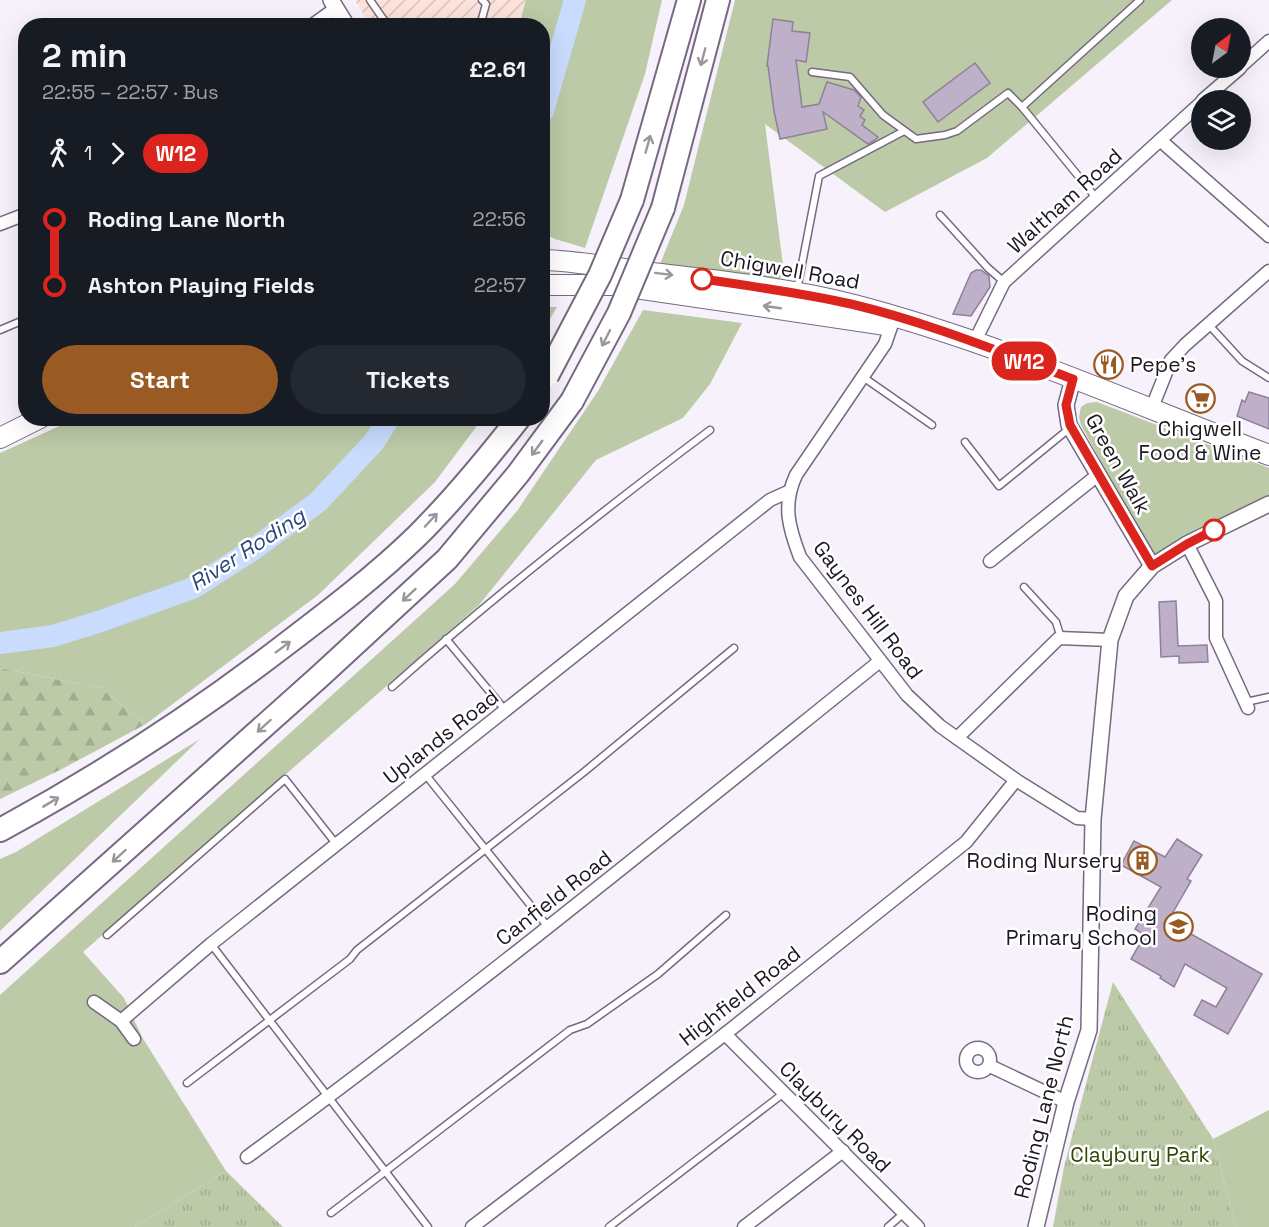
<!DOCTYPE html>
<meta charset="utf-8">
<style>
body{margin:0;font-family:"Space Grotesk",sans-serif;background:#242831;color:#f1f3f6;height:100vh;display:flex;flex-direction:column;font-size:22px;white-space:nowrap}
*{box-sizing:border-box;margin:0}
p{font-size:20px;color:#9ea1a6}
.icon{flex:none;width:33px;height:33px;fill:none;stroke:currentColor;stroke-width:2;stroke-linecap:round;stroke-linejoin:round}
.map{position:relative;flex:1;overflow:hidden}
.drawer{position:absolute;left:18px;top:18px;width:532px;height:408px;display:flex;flex-direction:column;background:#171b24;border-radius:24px;box-shadow:0 6px 24px #0002}
.drawer>*{flex:none}
.badge{padding:0 12px;border-radius:20px;font-size:21px;line-height:39px}
.needle{width:39px;rotate:32deg}
.tools{position:absolute;left:1191px;top:18px;display:grid;gap:12px}
.tools a{display:grid;place-items:center;width:60px;height:60px;border-radius:50%;background:#171b24;box-shadow:0 6px 24px #0002;font-size:30px}
.map>.badge{position:absolute;translate:-50% -50%;box-shadow:0 0 0 3px #fff}
.legs{display:flex;align-items:center;gap:9px;height:66px;padding:0 24px;font-size:20px}
.legs p{margin-inline-start:auto}
.overview{display:flex;align-items:center;justify-content:space-between;height:102px;padding:0 24px}
h1{font-size:33px;font-weight:600;line-height:45px}
.action{display:flex;gap:12px;margin-top:auto;padding:12px 24px}
.action a{flex:1;height:69px;border-radius:36px;background:#9a5a24;color:#fff;font-size:24px;font-weight:600;line-height:69px;text-align:center}
.action a+a{background:#242831;color:#f1f3f6}
ul{padding:0 24px;list-style:none}
li{display:flex;align-items:center;gap:21px;height:66px;font-size:22px}
li i{display:grid;place-items:center;width:9px;height:100%;margin:0 8px;background:currentColor}
li i::after{content:'';width:15px;height:15px;margin:-8px;border:4px solid;border-radius:50%;background:#171b24}
li p{margin-inline-start:auto}
li:first-child i{background:linear-gradient(#0000 50%,currentColor 0)}
li:last-child i{background:linear-gradient(currentColor 50%,#0000 0)}
.map>svg:first-child{display:block}
.industrial{fill:url(#industrial-furrows)}
.grass{fill:#bccaa7}
.forest{fill:url(#forest-firs)}
.park{fill:url(#park-tufts)}
.lines{fill:none;stroke-linecap:round;stroke-linejoin:round}
.river{stroke:#c9dcfd;stroke-width:22}
.building{fill:#bdb0c8;stroke:#8e8199;stroke-width:1.5}
.service-casing{stroke:#766980;stroke-width:9}
.minor-casing{stroke:#766980;stroke-width:15}
.tertiary-casing{stroke:#766980;stroke-width:18}
.primary-casing{stroke:#766980;stroke-width:22}
.motorway-casing{stroke:#766980;stroke-width:26}
.service{stroke:#fff;stroke-width:6}
.minor{stroke:#fff;stroke-width:12}
.tertiary{stroke:#fff;stroke-width:15}
.primary{stroke:#fff;stroke-width:20}
.motorway{stroke:#fff;stroke-width:22}
.motorway-bridge-casing{stroke:#766980;stroke-width:26;stroke-linecap:butt}
.motorway-bridge{stroke:#fff;stroke-width:22}
.oneway{stroke:#99979b}
.line-1-casing{stroke:#fff;stroke-width:14}
.line-1{stroke:#dc241f;stroke-width:9}
.stop-1-dot{fill:#fff;stroke:#dc241f;stroke-width:3}
.labels{text-anchor:middle;stroke-width:5;stroke-linejoin:round;paint-order:stroke}
.street-label{font-size:21px;fill:#1c1720;stroke:#fff}
.poi-label{font-size:21px;fill:#1c1720;stroke:#fff;text-anchor:end}
.park-label{font-size:21px;fill:#324600;stroke:#fff}
.water-label{font-size:22px;font-style:italic;fill:#2a4779;stroke:#fff}
</style>
<div class="map">
<svg width="1269" height="1227" viewBox="0 0 1269 1227">
<defs>
<pattern id="industrial-furrows" width="10" height="10" patternUnits="userSpaceOnUse" patternTransform="scale(1.5)"><rect width="10" height="10" fill="#fde3dc"/><path d="M-1 1l2-2M0 10L10 0M9 11l2-2" fill="none" stroke="#d8c2bc"/></pattern>
<pattern id="forest-firs" width="22" height="20" patternUnits="userSpaceOnUse" patternTransform="scale(1.5)"><rect width="22" height="20" fill="#bccaa7"/><path d="M5 1l3.5 6h-7zM16 11l3.5 6h-7z" fill="#a1ad8f"/></pattern>
<pattern id="park-tufts" width="24" height="20" patternUnits="userSpaceOnUse" patternTransform="scale(1.5)"><rect width="24" height="20" fill="#bccaa7"/><path d="M3 7l-1-3M5 7V3M7 7l1-3M15 17l-1-3M17 17v-4M19 17l1-3" fill="none" stroke="#a1ad8f"/></pattern>
</defs>
<rect width="100%" height="100%" fill="#f7f1fc"/>
<path class="industrial" d="M355,0H526L519,26L370,25Z"/>
<g class="grass">
<path d="M526,0H662L645,74L585,248L555,239L543,233V26L519,25Z"/>
<path d="M735,0H1172L987,158L885,212L765,124L784,273L777,282L660,264L684,205Z"/>
<path d="M543,307H557L543,331Z"/>
<path d="M643,310L742,323L710,384L683,418L596,460L479,605L83,952L124,998L142,1037L226,1171L135,1227H0V995L455,584L517,511L598,391Z"/>
<path d="M1097,402L1269,468V500L1157,555L1146,546L1081,425L1079,417L1081,407L1087,403Z"/>
<path d="M75,419H482L435,482L318,595L146,724L101,688L0,668V453Z"/>
<path d="M200,739L0,931V859L16,852Z"/>
<path d="M1269,1110V1227H1236L1213,1139Z"/>
</g>
<path class="forest" d="M0,668L101,688L146,724L62,769L0,799Z"/>
<g class="park">
<path d="M1113,982L1213,1139L1236,1227H1053L1064,1167Z"/>
<path d="M226,1171L283,1227H135Z"/>
</g>
<g class="lines">
<g class="river">
<path d="M543,111L575,0"/>
<path d="M0,643L53,636L101,621L193,588L254,549L318,502L374,442L389,418"/>
</g>
</g>
<g class="building">
<path d="M773,19L793,22L792,31L810,33L806,62L796,60L802,107L819,104L827,82L854,90L861,97L858,106L864,110L860,116L865,120L862,125L878,137L875,140L868,144L823,112L827,129L780,139L774,111L768,66H767Z"/>
<path d="M975,63L990,83L938,122L923,102Z"/>
<path d="M976,270H981L989,276L990,287L971,316L953,314L971,273Z"/>
<path d="M1249,392L1269,398V429L1237,416L1242,400L1245,402Z"/>
<path d="M1176,601L1178,646L1207,645L1208,662L1179,663V656L1161,657L1159,602Z"/>
<path d="M1177,839L1202,855L1187,879L1191,881L1168,921L1262,974L1228,1034L1194,1015L1202,1000L1216,1007L1227,988L1185,964L1174,987L1160,978L1161,976L1131,959L1145,935L1135,929L1161,887L1121,865L1134,841L1165,857Z"/>
</g>
<g class="lines">
<defs>
<g id="service">
<path d="M370,0L388,26"/>
<path d="M480,26L486,4L482,0"/>
<path d="M812,72L850,77L883,115L916,139L945,135L957,131L1008,93L1022,107L1140,0"/>
<path d="M1022,107L1097,199"/>
<path d="M940,215L988,268L1004,282"/>
<path d="M797,290L819,176L904,131"/>
<path d="M1209,325L1242,361L1269,378"/>
<path d="M0,330L26,319"/>
<path d="M863,377L932,425"/>
<path d="M965,442L999,486L1070,428"/>
<path d="M1024,587L1056,622L1061,638"/>
<path d="M446,639L505,710"/>
<path d="M392,687C494,596 601,512 710,430"/>
<path d="M1246,702L1269,697"/>
<path d="M425,774L548,927"/>
<path d="M107,935L285,779L337,845"/>
<path d="M211,944L428,1227"/>
<path d="M187,1083L350,959L357,950L584,772L734,648"/>
<path d="M331,1213L570,1030L587,1024L658,974L726,915"/>
<path d="M609,1227L784,1093"/>
<path d="M888,1227L904,1213"/>
</g>
<g id="minor">
<path d="M311,26L336,8"/>
<path d="M1240,67L1269,41"/>
<path d="M1203,100L1240,68"/>
<path d="M1160,140L1269,236"/>
<path d="M0,224L26,214"/>
<path d="M893,321L885,344L796,475C782,505 789,528 800,557L907,695L940,726L1016,780L1077,818L1093,819"/>
<path d="M974,343L1004,282L1202,102"/>
<path d="M1151,410L1171,360L1185,345L1269,271"/>
<path d="M1187,544L1216,601V638L1248,708"/>
<path d="M990,561L1099,474"/>
<path d="M957,738L1059,638L1110,640"/>
<path d="M94,1002L121,1021L134,1039"/>
<path d="M121,1021L211,944L770,500L790,491"/>
<path d="M725,1034L918,1227"/>
<circle cx="978" cy="1060" r="12"/>
<path d="M990,1066L1066,1102"/>
<path d="M247,1157C463,999 671,829 880,661"/>
<path d="M472,1227L725,1034L966,842L1016,780"/>
<path d="M744,1227L843,1151"/>
</g>
<g id="tertiary">
<path d="M331,0L347,26"/>
<path d="M1073,379L1066,405L1069,425L1152,566"/>
<path d="M1036,1227L1066,1102L1089,1030L1093,819L1110,640L1126,596L1152,566L1187,544L1269,504"/>
</g>
<g id="primary">
<path d="M543,260C579,261 616,268 652,273C719,281 788,288 854,305C996,342 1132,403 1269,455"/>
<path d="M543,285H615L886,325"/>
<path d="M0,438L40,418"/>
</g>
<g id="motorway">
<path d="M632,200L689,0"/>
<path d="M663,208L718,0"/>
<path d="M0,830C100,776 195,714 285,645C331,610 377,575 418,535C454,499 487,459 519,418"/>
<path d="M0,962L319,677L447,559L518,474L572,401"/>
</g>
</defs>
<use href="#service" class="service-casing"/>
<use href="#minor" class="minor-casing"/>
<use href="#tertiary" class="tertiary-casing"/>
<use href="#primary" class="primary-casing"/>
<use href="#motorway" class="motorway-casing"/>
<use href="#service" class="service"/>
<use href="#minor" class="minor"/>
<use href="#tertiary" class="tertiary"/>
<use href="#primary" class="primary"/>
<use href="#motorway" class="motorway"/>
<defs>
<g id="motorway-bridge">
<path d="M547,376L600,275L632,200"/>
<path d="M572,401L619,313L663,208"/>
</g>
</defs>
<use href="#motorway-bridge" class="motorway-bridge-casing"/>
<use href="#motorway-bridge" class="motorway-bridge"/>
</g>
<defs><path id="oneway-shaft" d="M-6 0H5M1.5-3L5.5 0L1.5 3" fill="none" stroke-width="1.6" stroke-linecap="round" stroke-linejoin="round" transform="scale(1.5)"/></defs>
<g class="oneway">
<use href="#oneway-shaft" transform="translate(703 57) rotate(105)"/>
<use href="#oneway-shaft" transform="translate(648 144) rotate(-74)"/>
<use href="#oneway-shaft" transform="translate(664 274) rotate(7)"/>
<use href="#oneway-shaft" transform="translate(772 307) rotate(-172)"/>
<use href="#oneway-shaft" transform="translate(606 338) rotate(117)"/>
<use href="#oneway-shaft" transform="translate(537 448) rotate(126)"/>
<use href="#oneway-shaft" transform="translate(431 520) rotate(-47)"/>
<use href="#oneway-shaft" transform="translate(409 595) rotate(137)"/>
<use href="#oneway-shaft" transform="translate(283 647) rotate(-37)"/>
<use href="#oneway-shaft" transform="translate(264 726) rotate(138)"/>
<use href="#oneway-shaft" transform="translate(51 802) rotate(-31)"/>
<use href="#oneway-shaft" transform="translate(119 856) rotate(138)"/>
</g>
<g class="lines">
<defs>
<path id="line-1" d="M702,279C751,286 802,293 851,304C927,322 1000,352 1073,379L1066,405L1070,425L1152,566L1187,544L1214,530"/>
</defs>
<use href="#line-1" class="line-1-casing"/>
<use href="#line-1" class="line-1"/>
</g>
<defs>
<symbol id="restaurant-ring" viewBox="-11 -11 22 22"><circle r="9.5" fill="#fff" stroke="#9a5a24" stroke-width="1.5"/><path d="M-5-6h1v4h1v-4h1v4h1v-4h1v5L-1.5 .5V6h-2V.5L-5-1ZM5-6V6H3V1.5H1.5Q1.5-4 5-6Z" fill="#9a5a24"/></symbol>
<symbol id="supermarket-ring" viewBox="-11 -11 22 22"><circle r="9.5" fill="#fff" stroke="#9a5a24" stroke-width="1.5"/><path d="M-6-5.5h2.5l.6 2H6L4.5 2H-2.5L-4.4-4H-6ZM-1.5 3.2a1.3 1.3 0 1 0 .1 0ZM3 3.2a1.3 1.3 0 1 0 .1 0Z" fill="#9a5a24"/></symbol>
<symbol id="building-ring" viewBox="-11 -11 22 22"><circle r="9.5" fill="#fff" stroke="#9a5a24" stroke-width="1.5"/><path d="M-4-6H4V6H1V3H-1V6H-4ZM-2.5-4.3h1.7v1.8h-1.7ZM.8-4.3h1.7v1.8H.8ZM-2.5-1h1.7V.8h-1.7ZM.8-1h1.7V.8H.8Z" fill="#9a5a24"/></symbol>
<symbol id="school-ring" viewBox="-11 -11 22 22"><circle r="9.5" fill="#fff" stroke="#9a5a24" stroke-width="1.5"/><path d="M0-5L7-2L0 1L-7-2ZM-4 1L0 2.5L4 1V4Q0 6-4 4Z" fill="#9a5a24"/></symbol>
</defs>
<g fill-rule="evenodd">
<use href="#restaurant-ring" x="1092" y="348" width="33" height="33"/>
<use href="#supermarket-ring" x="1184" y="382" width="33" height="33"/>
<use href="#building-ring" x="1126" y="844" width="33" height="33"/>
<use href="#school-ring" x="1162" y="910" width="33" height="33"/>
</g>
<g class="stop-1-dot">
<circle cx="702" cy="279" r="10"/>
<circle cx="1214" cy="530" r="10"/>
</g>
<g class="labels">
<g class="street-label">
<text transform="translate(1065 201) rotate(-42)" y="7">Waltham Road</text>
<text transform="translate(790 270) rotate(10)" y="7">Chigwell Road</text>
<text transform="translate(1118 464) rotate(61)" y="7">Green Walk</text>
<text transform="translate(868 610) rotate(53)" y="7">Gaynes Hill Road</text>
<text transform="translate(441 737) rotate(-38)" y="7">Uplands Road</text>
<text transform="translate(554 898) rotate(-38)" y="7">Canfield Road</text>
<text transform="translate(740 996) rotate(-38)" y="7">Highfield Road</text>
<text transform="translate(1044 1107) rotate(-76)" y="7">Roding Lane North</text>
<text transform="translate(835 1117) rotate(45)" y="7">Claybury Road</text>
</g>
<g class="poi-label">
<text x="1130" y="372" text-anchor="start">Pepe's</text>
<text x="1200" y="436" text-anchor="middle">Chigwell<tspan x="1200" dy="24">Food &amp; Wine</tspan></text>
<text x="1122" y="868">Roding Nursery</text>
<text x="1157" y="921">Roding<tspan x="1157" dy="24">Primary School</tspan></text>
</g>
<g class="park-label">
<text x="1140" y="1162">Claybury Park</text>
</g>
<g class="water-label">
<text transform="translate(247 549) rotate(-33)" y="8">River Roding</text>
</g>
</g>
</svg>
<div class="tools">
<a><svg class="needle" viewBox="-14 -14 28 28"><path d="M0-13l5 13h-10z" fill="#e53935"/><path d="M0 13l5-13h-10z" fill="#9ea1a6"/></svg></a>
<a><svg class="icon" aria-label="layers" viewBox="0 0 24 24"><path d="M12 4l9 5-9 5-9-5zM3 14l9 5 9-5"/></svg></a>
</div>
<b class="badge" style="left:1024px;top:361px;background:#dc241f;color:#fff">W12</b>
<section class="drawer">
<div class="overview"><div><h1>2 min</h1><p>22:55 – 22:57 · Bus</p></div><b>£2.61</b></div>
<div class="legs"><svg class="icon" aria-label="walk" viewBox="0 0 24 24"><circle cx="13" cy="4" r="2"/><path d="M13 8l-2 6 4 7M11 14l-3 7M7 12l3-4h3l4 4"/></svg>1<svg class="icon" aria-label="forward" viewBox="0 0 24 24"><path d="M9 5l7 7-7 7"/></svg><b class="badge" style="background:#dc241f;color:#fff">W12</b></div>
<ul>
<li><i style="color:#dc241f"></i><b>Roding Lane North</b><p>22:56</p></li>
<li><i style="color:#dc241f"></i><b>Ashton Playing Fields</b><p>22:57</p></li>
</ul>
<div class="action"><a>Start</a><a>Tickets</a></div>
</section>
</div>
